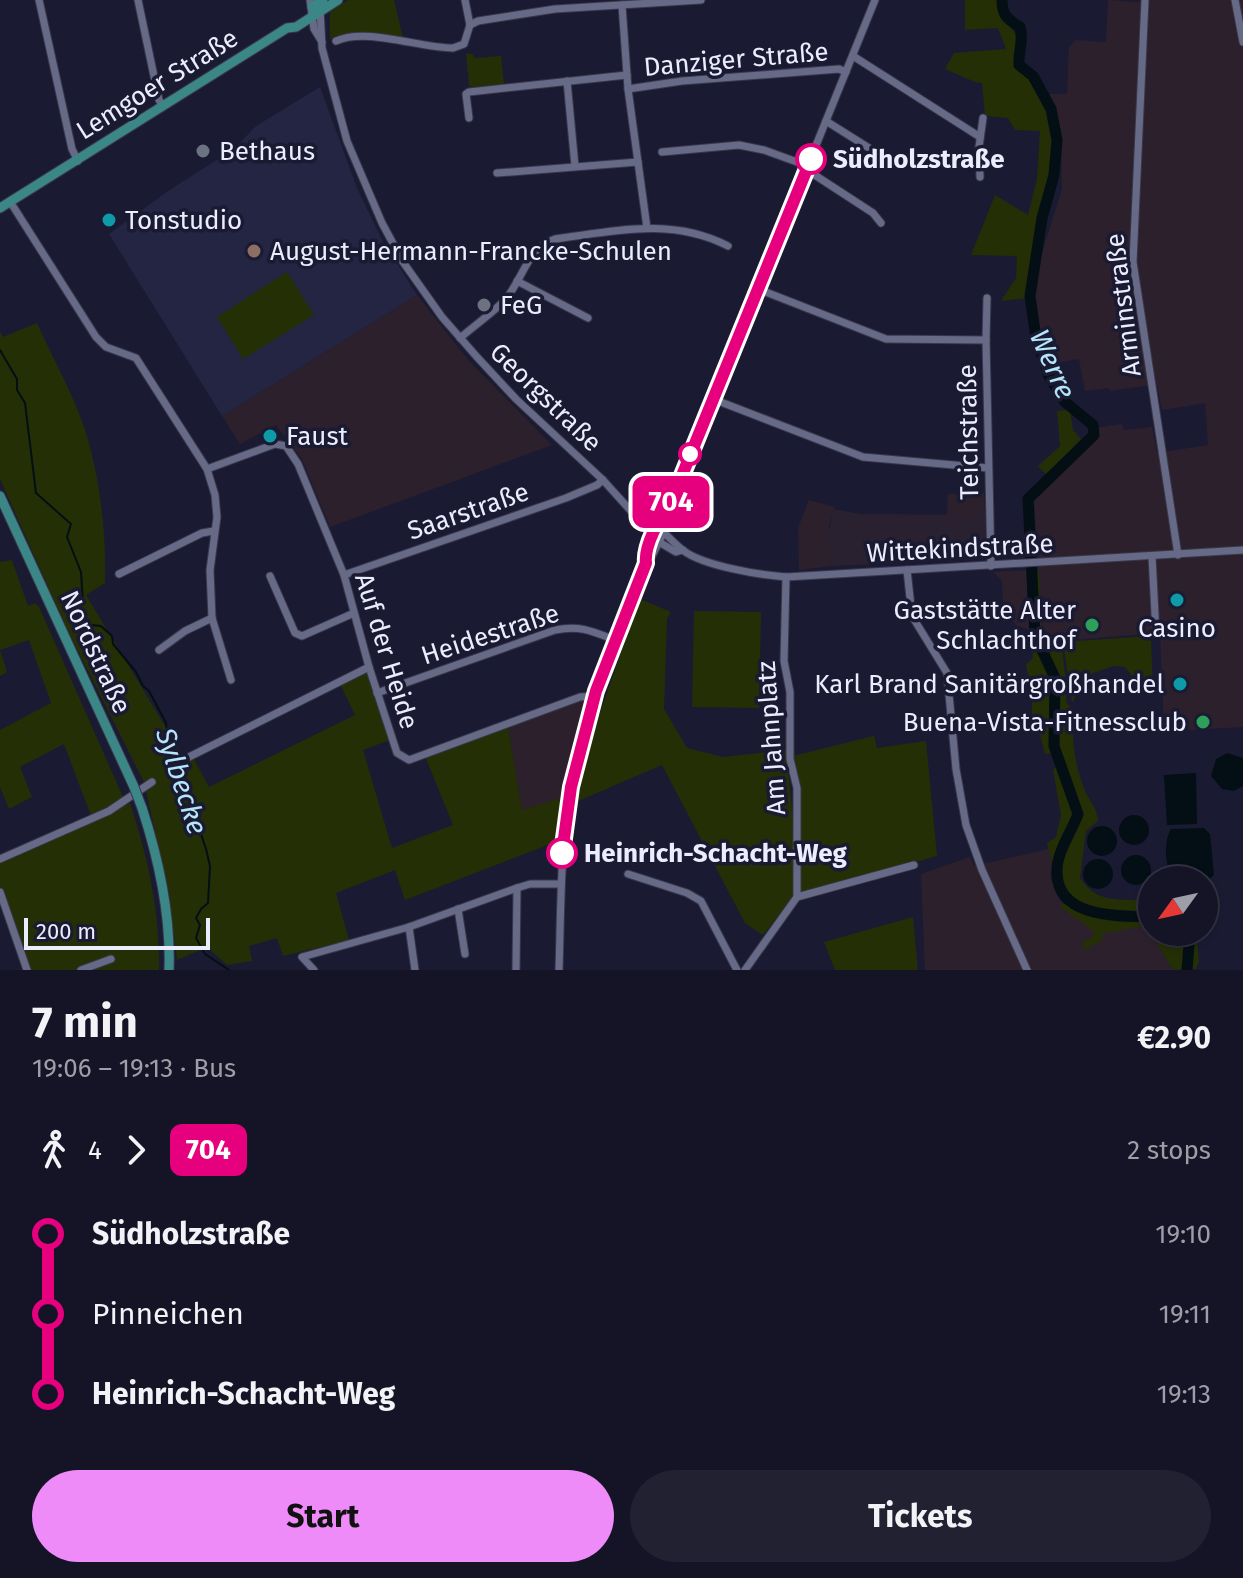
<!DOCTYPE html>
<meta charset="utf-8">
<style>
body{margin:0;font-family:"Fira Sans",sans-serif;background:#212132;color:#f1f3f6;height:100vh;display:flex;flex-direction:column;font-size:30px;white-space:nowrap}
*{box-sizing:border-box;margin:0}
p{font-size:26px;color:#9d9ea7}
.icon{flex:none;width:44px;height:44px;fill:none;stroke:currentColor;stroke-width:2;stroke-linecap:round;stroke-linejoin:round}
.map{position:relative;height:970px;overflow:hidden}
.side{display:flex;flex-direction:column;background:#141426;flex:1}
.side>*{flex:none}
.badge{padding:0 16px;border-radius:12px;font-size:28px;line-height:52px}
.needle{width:52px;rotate:237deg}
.fabs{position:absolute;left:1138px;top:866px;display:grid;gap:16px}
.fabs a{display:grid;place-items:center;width:80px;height:80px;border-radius:50%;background:#141426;box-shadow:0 2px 6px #0004,0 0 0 2px #333343;font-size:40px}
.scale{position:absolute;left:24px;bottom:20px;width:186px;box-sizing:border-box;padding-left:8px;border:4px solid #ebedfe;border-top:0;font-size:22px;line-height:28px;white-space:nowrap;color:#ebedfe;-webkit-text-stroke:6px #1a1b32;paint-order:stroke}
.map>.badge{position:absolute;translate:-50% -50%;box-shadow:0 0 0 4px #fff}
.legs{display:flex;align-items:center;gap:12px;height:88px;padding:0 32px;font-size:26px}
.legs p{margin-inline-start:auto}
.overview{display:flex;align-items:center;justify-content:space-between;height:136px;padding:0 32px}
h1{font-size:44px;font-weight:700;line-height:60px}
.action{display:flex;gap:16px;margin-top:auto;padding:16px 32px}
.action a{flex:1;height:92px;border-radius:48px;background:#ee8bf8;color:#111;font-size:32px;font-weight:700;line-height:92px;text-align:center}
.action a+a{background:#212132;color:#f1f3f6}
ul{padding:0 32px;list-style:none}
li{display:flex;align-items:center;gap:28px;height:80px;font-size:30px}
li i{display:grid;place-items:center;width:12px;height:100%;margin:0 10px;background:currentColor}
li i::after{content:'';width:20px;height:20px;margin:-10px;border:6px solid;border-radius:50%;background:#141426}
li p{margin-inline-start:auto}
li:first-child i{background:linear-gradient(#0000 50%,currentColor 0)}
li:last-child i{background:linear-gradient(currentColor 50%,#0000 0)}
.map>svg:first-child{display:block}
.commercial{fill:#2d202d}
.industrial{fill:#2a2130}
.built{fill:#232542}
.green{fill:#242f06}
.water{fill:#030f14}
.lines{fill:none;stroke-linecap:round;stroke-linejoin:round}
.stream{stroke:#030f14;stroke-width:2}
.river{stroke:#030f14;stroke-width:11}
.minor-casing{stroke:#38384b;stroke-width:9}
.major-casing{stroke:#38384b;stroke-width:11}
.minor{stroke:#676a86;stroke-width:7}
.major{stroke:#3b8787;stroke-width:9}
.major-bridge-casing{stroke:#38384b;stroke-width:11;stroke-linecap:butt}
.major-bridge{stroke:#3b8787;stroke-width:9}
.line-1-casing{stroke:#fff;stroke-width:18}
.line-1{stroke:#e6007e;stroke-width:12}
.worship-dot{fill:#6b7280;stroke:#1a1b32;stroke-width:3}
.stop-1-dot{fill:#fff;stroke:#e6007e;stroke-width:4}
.culture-dot{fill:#0f9aa8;stroke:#1a1b32;stroke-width:3}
.education-dot{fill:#8d6e63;stroke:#1a1b32;stroke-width:3}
.leisure-dot{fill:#2e9e5b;stroke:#1a1b32;stroke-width:3}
.labels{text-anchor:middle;stroke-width:7;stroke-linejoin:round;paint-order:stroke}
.street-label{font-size:26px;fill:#ebedfe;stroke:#1a1b32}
.poi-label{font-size:26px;fill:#ebedfe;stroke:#1a1b32;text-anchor:start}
.stop-label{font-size:26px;font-weight:bold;fill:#ebedfe;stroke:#1a1b32;text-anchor:start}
.water-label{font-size:28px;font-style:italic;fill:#b4e5fb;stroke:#1a1b32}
</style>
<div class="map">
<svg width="1243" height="970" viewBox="0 0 1243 970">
<rect width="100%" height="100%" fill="#1a1b32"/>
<g class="commercial">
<path d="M1108,0L1150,3V0H1243V727L1168,731L1164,727L1160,633L1042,642L1034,497L1062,472L1084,447L1093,439H1098L1097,428L1122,424L1124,430L1152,427L1157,453L1208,445L1205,403L1162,410L1157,384L1110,391L1109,388L1085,391L1079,359L1049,364L1039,336L1033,283L1062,189L1061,130L1048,94H1067L1069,48L1075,40L1106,42Z"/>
<path d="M417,295L469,361L552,445L330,527L302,459L276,425L240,444L222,416Z"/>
<path d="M984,493L985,515L947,516L948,494Z"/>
<path d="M809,500L834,507L829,526L832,566L799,570L798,528Z"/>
<path d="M1028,570L1027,597L1030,630L1016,625L1011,618L992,615L991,603L1003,602L1002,581L993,572Z"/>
<path d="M585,698L561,798L522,811L508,726Z"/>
<path d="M1049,849L1053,866L1050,876L1058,897L1069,912L1079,920L1110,931L1152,924V932H1167L1163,954L1173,970H925L921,874L970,857L974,866Z"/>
</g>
<path class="industrial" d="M833,509L861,514L985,515L986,555L983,559L832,566L828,539Z"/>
<path class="built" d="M320,87L357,188L382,240L417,295L222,416L109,234L168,191L234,149L256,126Z"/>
<g class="green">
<path d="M348,0H394L403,38L353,34L330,39V12Z"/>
<path d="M965,0H999L998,13C1005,21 1015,30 1018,41C1019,49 1017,59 1018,68L1032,78L1048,112L1053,139L1049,177L1037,218L1027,298L1001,301L1016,278L1017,256L971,255L995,195L1028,215L1037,179L1040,131L1015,130L1008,118L985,116L982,83L975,82L945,69L954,53L1006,49L998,28L965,30Z"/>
<path d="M466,53L473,54L474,58L501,56L504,84L472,87L469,85Z"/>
<path d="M287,272L314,315L243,359L217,317Z"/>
<path d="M37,323C53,359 76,399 87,436C101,485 106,532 105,583L86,595L186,761L193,757L209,787L355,715L340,684L367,672L390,740L363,750L392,848L453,825L425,756L508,726L522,810L561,798L555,842L405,900L395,870L336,893L349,940L283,956L277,938L249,946L252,961L227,965L207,947L177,960L169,892L144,782L66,627L0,479V331L3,337Z"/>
<path d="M1070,410L1073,430L1081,439L1047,475L1038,466L1060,446L1057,411Z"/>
<path d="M12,560L28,606L35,603L39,607L123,797L118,802L91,816L64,744L20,767L32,797L9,809L0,787V730L51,703L29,640L0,650L7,672L0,676V562Z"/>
<path d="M1039,572L1042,641H1061L1067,690L1066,702L1076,714C1069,736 1076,769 1085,791C1090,801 1097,809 1098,821L1086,831L1080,878C1097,904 1119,899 1148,900L1147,906H1152V924L1102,934V941L1084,950L1082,942L1093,937L1094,933C1085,923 1065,912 1060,906L1066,901L1059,874L1053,866L1047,843L1056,837L1061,815L1053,770L1056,767L1053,753L1045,754L1039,731L1032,723V698L1026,665L1033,658L1028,574Z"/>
<path d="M640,599L671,612L667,619L664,709L687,748L723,757L786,750L792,808L795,887L792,899L763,935L745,923L662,765L576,802L596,724Z"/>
<path d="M694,611L761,612L759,708L692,707Z"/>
<path d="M1151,636L1153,694H1134L1132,676L1125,667L1113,666L1088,675L1072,703L1063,642Z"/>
<path d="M874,736L877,748L926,741L937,856L805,893L801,891L800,796L793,756Z"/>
<path d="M130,803C148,858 160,912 159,970H28L0,888V859Z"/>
<path d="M913,917L918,970H835L824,942Z"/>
<path d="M1167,932H1196L1199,961L1196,969L1173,970L1157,944Z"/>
</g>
<g class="water">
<path d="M1227,753L1243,758V786L1234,791L1222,789L1211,776L1216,759Z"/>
<path d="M1196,773L1197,824L1167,825L1164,775Z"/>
<circle cx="1134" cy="830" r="15"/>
<circle cx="1102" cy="841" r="15"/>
<path d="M1204,828L1210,834L1214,875L1204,883V880H1174C1165,868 1163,842 1171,829Z"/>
<circle cx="1136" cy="870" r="15"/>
<circle cx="1098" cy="874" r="15"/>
</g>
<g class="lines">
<path class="stream" d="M0,350L17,379V390L25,403L36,493L71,524L67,537L81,572L83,604L72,612L91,625L101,626L112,636L113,644L136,672L143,686L149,691L166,723L170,760L189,798L206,849L210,866L208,903L201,909L196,918L200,925L196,938L205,954L229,970"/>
<g class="river">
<path d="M1002,0C1002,15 1007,19 1020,27C1024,41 1018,51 1019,65L1033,76L1051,109L1057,140L1054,175L1042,218L1030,296L1036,338L1049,376L1065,402L1093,425L1094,435L1028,499L1035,635L1055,678L1054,746L1078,814C1072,831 1056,853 1057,872C1057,919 1120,916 1152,917"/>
<path d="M1187,970L1189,945L1194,932"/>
</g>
<defs>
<g id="minor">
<path d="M39,0L72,149L78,161"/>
<path d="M138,0L159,100L163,106"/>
<path d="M310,0L314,29L322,42"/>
<path d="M465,0L470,25"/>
<path d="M1145,0L1133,262L1178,555"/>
<path d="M1235,0L1243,42"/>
<path d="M622,5L628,89L647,228"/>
<path d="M320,8L322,48L347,141L382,223L403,262L442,317L477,357L516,399L603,480L659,542L676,552L683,550"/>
<path d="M336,41C366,27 419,48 453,48L464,44L470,25L478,21L555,9L701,0"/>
<path d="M853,56L980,137"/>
<path d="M567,81L575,166"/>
<path d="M628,89L682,81L839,69L846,72"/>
<path d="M469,118L466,94L469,92L627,75"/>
<path d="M826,121L869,148"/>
<path d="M662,152L739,145L764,150L808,166"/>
<path d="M807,170L873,213L881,223"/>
<path d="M497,173L638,162"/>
<path d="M980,177L979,147L983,118"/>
<path d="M11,203L96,337L106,347L136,358L207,469L215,495L217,517L210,570L212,618L231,680"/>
<path d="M517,281L588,318"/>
<path d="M758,289L886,339L986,340"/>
<path d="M987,298L986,340L991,566"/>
<path d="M460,338C474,326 491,314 504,301C524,279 525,250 555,239C616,231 671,217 728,246"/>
<path d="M713,399L863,457L988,468"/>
<path d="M207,469L275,444L286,446L298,464L344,575L369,667L397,753L409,760L580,697L594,696"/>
<path d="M636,513C654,518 669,540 684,551C704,566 760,575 786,577L1243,550"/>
<path d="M1152,556L1156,634"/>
<path d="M646,563L650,560L669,522L672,515L670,505"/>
<path d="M907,570L912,616L947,673L956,769L966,825L982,870L1027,970"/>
<path d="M119,574L202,533L214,531"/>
<path d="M344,575L566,498L597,485L603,480"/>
<path d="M270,576L295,633L302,636L354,613"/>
<path d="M786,577L784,661L790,692V759L797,788V897"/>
<path d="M159,650L185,631L212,618"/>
<path d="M377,693L555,630C580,625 592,631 615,640"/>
<path d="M175,764L369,667"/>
<path d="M0,859L109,811L152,782"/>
<path d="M628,874L687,893L701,901L737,970"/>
<path d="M0,892L27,970"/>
<path d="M458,909L465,954"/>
<path d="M409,927L415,970"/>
<path d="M81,970L111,959"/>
<path d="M314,970L302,957L409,927L517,888L530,884H561"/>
<path d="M516,970L517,888"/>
<path d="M559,970C561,909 560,848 571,788C586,709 617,637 646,563C644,546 659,518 670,505L875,0"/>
<path d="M745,970L797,897L914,865"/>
</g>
<g id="major">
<path d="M312,7L323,0"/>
<path d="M0,208L287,28L296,27L338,0"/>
<path d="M0,496L134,787"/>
<path d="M142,808C159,860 171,915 169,970"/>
</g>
</defs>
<use href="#minor" class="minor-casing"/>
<use href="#major" class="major-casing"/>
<use href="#minor" class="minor"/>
<use href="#major" class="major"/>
<defs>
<path id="major-bridge" d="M134,787L142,808"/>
</defs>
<use href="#major-bridge" class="major-bridge-casing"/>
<use href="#major-bridge" class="major-bridge"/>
</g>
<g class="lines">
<defs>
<path id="line-1" d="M562,853L571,787L596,691L646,563C644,546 659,518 670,505L811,159"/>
</defs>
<use href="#line-1" class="line-1-casing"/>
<use href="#line-1" class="line-1"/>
</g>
<g class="worship-dot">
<circle cx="203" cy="151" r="8"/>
<circle cx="484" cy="305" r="8"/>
</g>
<g class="stop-1-dot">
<circle cx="811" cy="159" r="14"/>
<circle cx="690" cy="454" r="10"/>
<circle cx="562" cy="853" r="14"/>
</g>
<g class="culture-dot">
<circle cx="109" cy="220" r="8"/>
<circle cx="270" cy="436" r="8"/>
<circle cx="1177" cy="600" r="8"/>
<circle cx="1180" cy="684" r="8"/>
</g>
<circle class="education-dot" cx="254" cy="251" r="8"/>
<g class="leisure-dot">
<circle cx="1092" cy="625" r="8"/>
<circle cx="1203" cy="722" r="8"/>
</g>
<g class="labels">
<g class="street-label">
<text transform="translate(736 59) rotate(-5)" y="9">Danziger Straße</text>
<text transform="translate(157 84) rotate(-32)" y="9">Lemgoer Straße</text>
<text transform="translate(1123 305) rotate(-97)" y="9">Arminstraße</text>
<text transform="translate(546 397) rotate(44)" y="9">Georgstraße</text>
<text transform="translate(968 432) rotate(-91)" y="9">Teichstraße</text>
<text transform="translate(468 511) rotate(-19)" y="9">Saarstraße</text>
<text transform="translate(960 548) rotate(-3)" y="9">Wittekindstraße</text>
<text transform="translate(490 634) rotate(-18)" y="9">Heidestraße</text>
<text transform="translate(387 651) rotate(73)" y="9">Auf der Heide</text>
<text transform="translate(96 652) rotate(65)" y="9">Nordstraße</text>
<text transform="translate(771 738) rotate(-94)" y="9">Am Jahnplatz</text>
</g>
<g class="poi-label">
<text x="219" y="160">Bethaus</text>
<text x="125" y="229">Tonstudio</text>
<text x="270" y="260">August-Hermann-Francke-Schulen</text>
<text x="500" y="314">FeG</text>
<text x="286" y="445">Faust</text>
<text x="1076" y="619" text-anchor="end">Gaststätte Alter<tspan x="1076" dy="30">Schlachthof</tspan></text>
<text x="1177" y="637" text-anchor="middle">Casino</text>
<text x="1164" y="693" text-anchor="end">Karl Brand Sanitärgroßhandel</text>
<text x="1187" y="731" text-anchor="end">Buena-Vista-Fitnessclub</text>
</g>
<g class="stop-label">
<text x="833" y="168">Südholzstraße</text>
<text x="584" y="862">Heinrich-Schacht-Weg</text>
</g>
<g class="water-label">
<text transform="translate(1053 364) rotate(66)" y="10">Werre</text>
<text transform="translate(182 781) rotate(72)" y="10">Sylbecke</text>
</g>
</g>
</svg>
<div class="fabs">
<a><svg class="needle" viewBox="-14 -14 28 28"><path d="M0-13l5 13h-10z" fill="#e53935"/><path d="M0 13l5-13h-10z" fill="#9d9ea7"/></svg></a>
</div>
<div class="scale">200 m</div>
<b class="badge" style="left:671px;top:502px;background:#e6007e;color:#fff">704</b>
</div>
<section class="side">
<div class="overview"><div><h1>7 min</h1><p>19:06 – 19:13 · Bus</p></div><b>€2.90</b></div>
<div class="legs"><svg class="icon" aria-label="walk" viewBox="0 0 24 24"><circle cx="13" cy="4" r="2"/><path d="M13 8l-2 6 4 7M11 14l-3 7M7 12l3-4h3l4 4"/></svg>4<svg class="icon" aria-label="forward" viewBox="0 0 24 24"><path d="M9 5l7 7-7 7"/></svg><b class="badge" style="background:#e6007e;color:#fff">704</b><p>2 stops</p></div>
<ul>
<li><i style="color:#e6007e"></i><b>Südholzstraße</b><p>19:10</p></li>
<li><i style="color:#e6007e"></i><span>Pinneichen</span><p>19:11</p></li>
<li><i style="color:#e6007e"></i><b>Heinrich-Schacht-Weg</b><p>19:13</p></li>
</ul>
<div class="action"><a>Start</a><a>Tickets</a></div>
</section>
